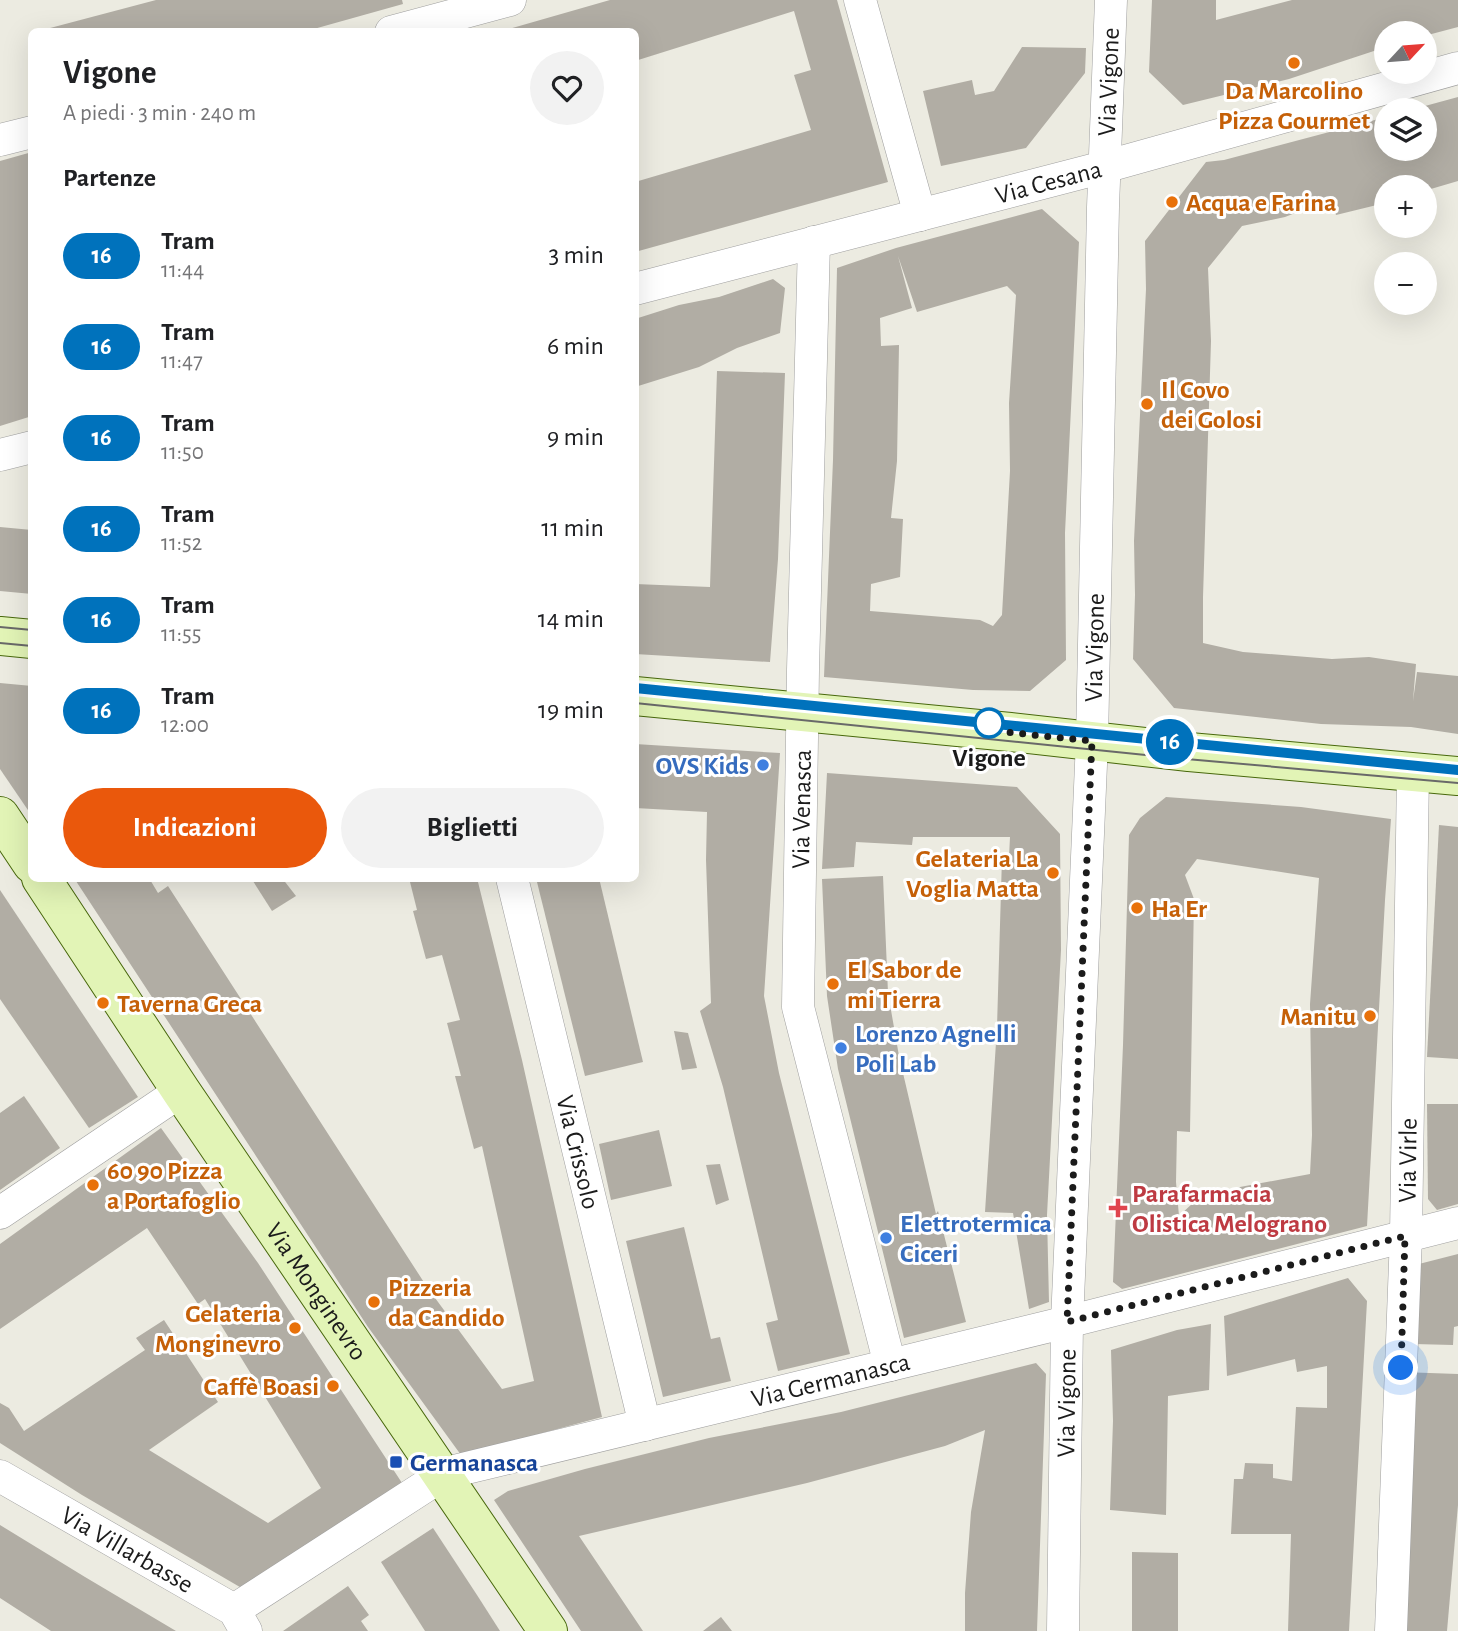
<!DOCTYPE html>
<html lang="it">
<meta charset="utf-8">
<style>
body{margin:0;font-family:"Alegreya Sans",sans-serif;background:#f2f2f2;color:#202124;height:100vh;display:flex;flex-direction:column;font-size:26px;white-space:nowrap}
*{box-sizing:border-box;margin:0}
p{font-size:23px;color:#757577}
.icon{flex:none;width:38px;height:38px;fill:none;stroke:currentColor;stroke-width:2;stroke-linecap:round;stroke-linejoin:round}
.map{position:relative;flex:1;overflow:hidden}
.side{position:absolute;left:28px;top:28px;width:611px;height:854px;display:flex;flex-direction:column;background:#fff;border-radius:10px;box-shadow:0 7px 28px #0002}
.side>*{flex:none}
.badge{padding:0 14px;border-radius:23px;font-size:24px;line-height:46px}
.needle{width:46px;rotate:64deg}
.controls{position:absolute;left:1374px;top:21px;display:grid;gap:14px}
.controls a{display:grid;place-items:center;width:63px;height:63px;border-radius:50%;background:#fff;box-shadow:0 7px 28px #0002;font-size:35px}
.you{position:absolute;width:35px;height:35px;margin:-18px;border:5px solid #fff;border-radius:50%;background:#1a73e8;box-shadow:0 0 0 10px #1a73e833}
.map>.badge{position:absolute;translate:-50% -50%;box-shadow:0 0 0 4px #fff}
h2{padding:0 35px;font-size:26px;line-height:63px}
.round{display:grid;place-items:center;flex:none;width:74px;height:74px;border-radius:37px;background:#f2f2f2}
.overview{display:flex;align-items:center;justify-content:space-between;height:119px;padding:0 35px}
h1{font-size:33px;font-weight:600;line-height:52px}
.action{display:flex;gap:14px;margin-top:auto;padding:14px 35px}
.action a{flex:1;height:80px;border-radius:42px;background:#ea580c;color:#fff;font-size:28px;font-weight:600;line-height:80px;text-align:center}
.action a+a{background:#f2f2f2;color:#202124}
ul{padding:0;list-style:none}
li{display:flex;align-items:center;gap:21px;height:91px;padding:0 35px}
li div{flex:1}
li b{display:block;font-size:26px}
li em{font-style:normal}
li .badge{min-width:77px;font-weight:700;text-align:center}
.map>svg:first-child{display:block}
.building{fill:#b1ada4;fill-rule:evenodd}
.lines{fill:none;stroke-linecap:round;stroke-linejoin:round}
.street-casing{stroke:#9f9f9f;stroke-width:33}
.secondary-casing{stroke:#48680c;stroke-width:40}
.street{stroke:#fff;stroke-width:32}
.secondary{stroke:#e2f4b6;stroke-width:38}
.tram{stroke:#696969;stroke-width:2}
.line-casing{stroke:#fff;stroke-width:16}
.line{stroke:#0072bc;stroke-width:10}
.walk{stroke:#1b1b1b;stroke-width:7;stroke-dasharray:0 12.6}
.food-dot{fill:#e8710a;stroke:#fff;stroke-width:2.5}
.stop-dot{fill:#fff;stroke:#0072bc;stroke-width:3.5}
.shop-dot{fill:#3f7fe0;stroke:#fff;stroke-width:2.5}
.health-dot{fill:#e0444e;stroke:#fff;stroke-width:2.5}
.transit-dot{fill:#1a4fb4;stroke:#fff;stroke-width:2.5}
.labels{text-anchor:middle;stroke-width:6;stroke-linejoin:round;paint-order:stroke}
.street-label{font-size:26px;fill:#1b1b1b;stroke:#fff}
.food-label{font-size:26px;font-weight:bold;fill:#c56008;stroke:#fff;text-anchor:start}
.stop-label{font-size:26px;font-weight:bold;fill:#1b1b1b;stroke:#fff}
.shop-label{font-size:26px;font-weight:bold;fill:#366cbe;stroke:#fff;text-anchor:start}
.health-label{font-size:26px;font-weight:bold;fill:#be3a42;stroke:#fff;text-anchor:start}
.transit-label{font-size:26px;font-weight:bold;fill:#164399;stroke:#fff;text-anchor:start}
</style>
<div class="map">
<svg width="1458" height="1631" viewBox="0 0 1458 1631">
<rect width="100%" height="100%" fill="#ecebe1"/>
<g class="building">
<path d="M156,0H402L403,4L303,32H35Z"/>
<path d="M610,0H837L888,182L635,252V182L811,130L794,75L811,70L794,11L635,61V32H498Z"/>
<path d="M1152,0H1216V20L1292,0H1458V27L1424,36V33H1386V47L1289,79L1183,105L1149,72Z"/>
<path d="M1022,47L1086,48L1085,73L1026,148L941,166L923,91L972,80L975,95L994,91Z"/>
<path d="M1458,97V181L1424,191V187H1386L1385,203L1336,215L1331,199L1285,217L1242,226L1208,268L1211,341L1203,597V643L1243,652L1332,659L1369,657L1416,664L1413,701L1417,672L1458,676V734L1411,727L1321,724L1174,708L1133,659L1135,595L1134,541L1146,289L1145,241L1206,162L1224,160L1386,117V149H1424V110L1414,109Z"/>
<path d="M32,152V416L0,426V161Z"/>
<path d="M1042,209L1079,242L1065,533L1066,660L1030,691L973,690L824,677L833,460L837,268L896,248ZM898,256L917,312L1007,286L1016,295L1009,403L1010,471L1002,615L993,626L980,620L870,611L871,584L900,577L903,519L891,518L897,461L899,345L881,346L880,318L912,308Z"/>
<path d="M773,279L785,288L780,333L737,348L699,367L635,387V319L679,305L719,297Z"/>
<path d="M717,371L785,373L778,559L770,662L635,654V584L710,587Z"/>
<path d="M0,527L32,530V594L0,591Z"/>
<path d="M0,683L32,686V816L0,769Z"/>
<path d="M635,744L780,753L764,996L779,1073L850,1354L778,1371L766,1323L778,1320L723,1087L700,1011L711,1003L706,860L707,812L635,808Z"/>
<path d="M827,773L1017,787L1060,834L1061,950L1047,1215L1049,1302L1029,1309L1013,1213L985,1212L997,1027L1002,857H1009L1010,837H913L912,845L856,842L854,867L822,869Z"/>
<path d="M1166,797L1301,807L1391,819L1385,900L1367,1226L1122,1289L1113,1282L1123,1045L1129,835L1140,818ZM1197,859L1319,878L1310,1004L1312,1135L1310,1174L1240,1187L1194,1202L1179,1216L1176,1182L1177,1131L1190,1132L1194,899L1185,875Z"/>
<path d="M1439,825L1458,827V1059L1427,1057Z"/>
<path d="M883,876L888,993L899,1056L936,1214L938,1211L966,1322L904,1338L838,1069L827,996L822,879Z"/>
<path d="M74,878H149L158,893L168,886L427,1287L502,1389L534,1381L482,1146L474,1149L455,1076H461L447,1023L460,1020L442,955L426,959L413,911L417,910L409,878H477L522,1060L602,1417L461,1455L368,1327Z"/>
<path d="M251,878H282L296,896L272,911Z"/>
<path d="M536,878H599L643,1062L585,1076Z"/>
<path d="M0,890L138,1097L89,1128L0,999Z"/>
<path d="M674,1031L688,1033L697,1068L682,1070Z"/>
<path d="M24,1096L60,1148L0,1190V1113Z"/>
<path d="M1427,1104H1458V1204L1437,1210L1428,1199Z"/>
<path d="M161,1128L258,1263L404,1486L245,1590L82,1495L0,1443V1403L9,1408L24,1431L145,1350L136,1338L164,1320L218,1402L149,1450L268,1523L321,1488L205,1299L198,1304L147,1228L0,1329V1244Z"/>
<path d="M659,1130L672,1186L611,1200L599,1144Z"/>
<path d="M720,1164L729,1200L716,1205L706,1165Z"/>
<path d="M684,1227L711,1339L720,1337L731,1381L663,1397L626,1241Z"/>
<path d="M1458,1254V1326L1454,1327L1453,1345L1414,1344L1415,1265Z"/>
<path d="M1348,1278L1367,1301L1349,1631H1288L1291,1534H1231L1234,1479H1243L1245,1463L1273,1464V1478L1292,1481L1296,1407L1327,1408V1366L1297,1372L1295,1359L1227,1376L1224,1316Z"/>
<path d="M1211,1324L1209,1390L1168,1396L1166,1515L1110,1510L1113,1421L1111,1350L1177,1330Z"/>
<path d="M1036,1363L1046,1374L1037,1631H965V1593L971,1512L985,1430L945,1446L807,1483L579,1536L643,1631H581L494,1500L508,1491L585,1469L709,1438L841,1412Z"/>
<path d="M1401,1372L1458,1374V1505L1447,1631H1393Z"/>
<path d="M0,1525L85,1577L176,1631H51L0,1598Z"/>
<path d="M433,1528L477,1595L500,1631H425L381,1562Z"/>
<path d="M1132,1552L1178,1553V1631H1132Z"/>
<path d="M348,1586L369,1615L361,1621L368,1631H283Z"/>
<path d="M721,1617L732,1631H703Z"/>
</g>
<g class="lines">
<defs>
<g id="street">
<path d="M860,0L920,215"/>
<path d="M391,32L510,0"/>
<path d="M0,140L32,132"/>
<path d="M814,242L803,670L798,1007L890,1365"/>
<path id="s1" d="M635,289L1104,167L1458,68"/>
<path d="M0,455L32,447"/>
<path id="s2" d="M512,878L645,1425"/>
<path d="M0,1213L181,1091"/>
<path id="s3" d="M0,1476L234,1610L246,1631"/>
<path id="s4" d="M234,1610L438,1478L450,1472L1067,1322L1458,1223"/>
<path id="s5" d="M1063,1631L1067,1322L1092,741L1103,207L1111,0"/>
<path id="s6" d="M1391,1631L1406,1236L1413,772"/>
</g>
<g id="secondary">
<path d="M0,636L32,639"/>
<path d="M635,696L1010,732L1189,752L1458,776"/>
<path d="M0,816L32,864"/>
<path id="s7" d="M41,878L181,1091L548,1631"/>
</g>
</defs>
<use href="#street" class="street-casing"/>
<use href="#secondary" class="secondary-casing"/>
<use href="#street" class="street"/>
<use href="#secondary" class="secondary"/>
<g class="tram">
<path d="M0,627L32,630"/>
<path d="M0,643L32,646"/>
<path d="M635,688L1458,770"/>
<path d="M635,703L1175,758L1458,783"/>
</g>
</g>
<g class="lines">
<defs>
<path id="line" d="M635,688L1458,770"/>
</defs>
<use href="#line" class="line-casing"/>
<use href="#line" class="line"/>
<path class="walk" d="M989,723L995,731L1092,741L1067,1322L1405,1236L1401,1368"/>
</g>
<g class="food-dot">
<circle cx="1294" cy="63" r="7"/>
<circle cx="1172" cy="202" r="7"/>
<circle cx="1147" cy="404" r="7"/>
<circle cx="1053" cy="873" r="7"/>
<circle cx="1137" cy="908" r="7"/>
<circle cx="833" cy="984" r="7"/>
<circle cx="103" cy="1003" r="7"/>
<circle cx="1370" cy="1016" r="7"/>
<circle cx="93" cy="1185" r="7"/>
<circle cx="374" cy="1302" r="7"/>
<circle cx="295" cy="1328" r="7"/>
<circle cx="333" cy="1386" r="7"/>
</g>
<circle class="stop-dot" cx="989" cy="723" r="14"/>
<g class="shop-dot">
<circle cx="763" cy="765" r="7"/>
<circle cx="841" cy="1048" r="7"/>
<circle cx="886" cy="1238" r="7"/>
</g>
<path class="health-dot" d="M1114.5 1197.5h7v7h7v7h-7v7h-7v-7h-7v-7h7z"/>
<rect class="transit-dot" x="389" y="1455" width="14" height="14" rx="3.5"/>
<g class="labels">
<g class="street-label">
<text dy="9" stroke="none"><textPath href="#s5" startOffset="1550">Via Vigone</textPath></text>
<text dy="9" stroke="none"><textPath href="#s1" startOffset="427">Via Cesana</textPath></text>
<text dy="9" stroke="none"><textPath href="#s5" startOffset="984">Via Vigone</textPath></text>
<text transform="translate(801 809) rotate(-89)" y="9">Via Venasca</text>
<text dy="9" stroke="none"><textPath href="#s2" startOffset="282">Via Crissolo</textPath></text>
<text dy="9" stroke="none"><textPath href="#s6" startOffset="471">Via Virle</textPath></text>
<text dy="9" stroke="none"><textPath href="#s7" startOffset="497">Via Monginevro</textPath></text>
<text dy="9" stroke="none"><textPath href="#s4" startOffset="648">Via Germanasca</textPath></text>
<text dy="9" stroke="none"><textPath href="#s5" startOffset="228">Via Vigone</textPath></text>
<text dy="9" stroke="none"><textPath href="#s3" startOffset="147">Via Villarbasse</textPath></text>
</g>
<g class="food-label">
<text x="1294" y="99" text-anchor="middle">Da Marcolino<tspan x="1294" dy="30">Pizza Gourmet</tspan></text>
<text x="1186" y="211">Acqua e Farina</text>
<text x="1161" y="398">Il Covo<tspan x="1161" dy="30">dei Golosi</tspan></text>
<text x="1039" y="867" text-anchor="end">Gelateria La<tspan x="1039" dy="30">Voglia Matta</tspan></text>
<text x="1151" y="917">Ha Er</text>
<text x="847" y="978">El Sabor de<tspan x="847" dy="30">mi Tierra</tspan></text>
<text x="117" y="1012">Taverna Greca</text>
<text x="1356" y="1025" text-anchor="end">Manitu</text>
<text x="107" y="1179">60 90 Pizza<tspan x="107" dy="30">a Portafoglio</tspan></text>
<text x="388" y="1296">Pizzeria<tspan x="388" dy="30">da Candido</tspan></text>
<text x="281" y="1322" text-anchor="end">Gelateria<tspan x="281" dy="30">Monginevro</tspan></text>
<text x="319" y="1395" text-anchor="end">Caffè Boasi</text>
</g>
<g class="stop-label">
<text x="989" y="766">Vigone</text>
</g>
<g class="shop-label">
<text x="749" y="774" text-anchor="end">OVS Kids</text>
<text x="855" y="1042">Lorenzo Agnelli<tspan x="855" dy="30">Poli Lab</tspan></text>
<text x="900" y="1232">Elettrotermica<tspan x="900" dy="30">Ciceri</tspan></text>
</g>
<g class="health-label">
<text x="1132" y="1202">Parafarmacia<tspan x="1132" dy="30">Olistica Melograno</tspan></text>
</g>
<g class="transit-label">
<text x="410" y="1471">Germanasca</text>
</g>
</g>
</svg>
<div class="controls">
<a><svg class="needle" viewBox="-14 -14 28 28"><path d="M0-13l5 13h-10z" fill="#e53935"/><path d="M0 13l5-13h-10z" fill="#757577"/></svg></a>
<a><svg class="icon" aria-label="layers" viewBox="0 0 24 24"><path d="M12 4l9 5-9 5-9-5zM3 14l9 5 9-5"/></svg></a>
<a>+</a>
<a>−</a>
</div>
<div class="you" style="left:1401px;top:1368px"></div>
<b class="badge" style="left:1170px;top:742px;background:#0072bc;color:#fff">16</b>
<section class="side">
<div class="overview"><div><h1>Vigone</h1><p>A piedi · 3 min · 240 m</p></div><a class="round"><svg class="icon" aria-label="heart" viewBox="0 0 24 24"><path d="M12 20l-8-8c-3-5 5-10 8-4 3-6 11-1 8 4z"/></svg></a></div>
<h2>Partenze</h2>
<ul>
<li><span class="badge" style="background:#0072bc;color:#fff">16</span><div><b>Tram</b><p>11:44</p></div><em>3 min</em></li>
<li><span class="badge" style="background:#0072bc;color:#fff">16</span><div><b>Tram</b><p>11:47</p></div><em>6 min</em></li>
<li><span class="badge" style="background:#0072bc;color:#fff">16</span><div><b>Tram</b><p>11:50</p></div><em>9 min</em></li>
<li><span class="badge" style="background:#0072bc;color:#fff">16</span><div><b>Tram</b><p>11:52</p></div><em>11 min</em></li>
<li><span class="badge" style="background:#0072bc;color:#fff">16</span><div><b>Tram</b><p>11:55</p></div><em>14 min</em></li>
<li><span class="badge" style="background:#0072bc;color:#fff">16</span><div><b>Tram</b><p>12:00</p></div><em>19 min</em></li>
</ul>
<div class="action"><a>Indicazioni</a><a>Biglietti</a></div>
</section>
</div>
